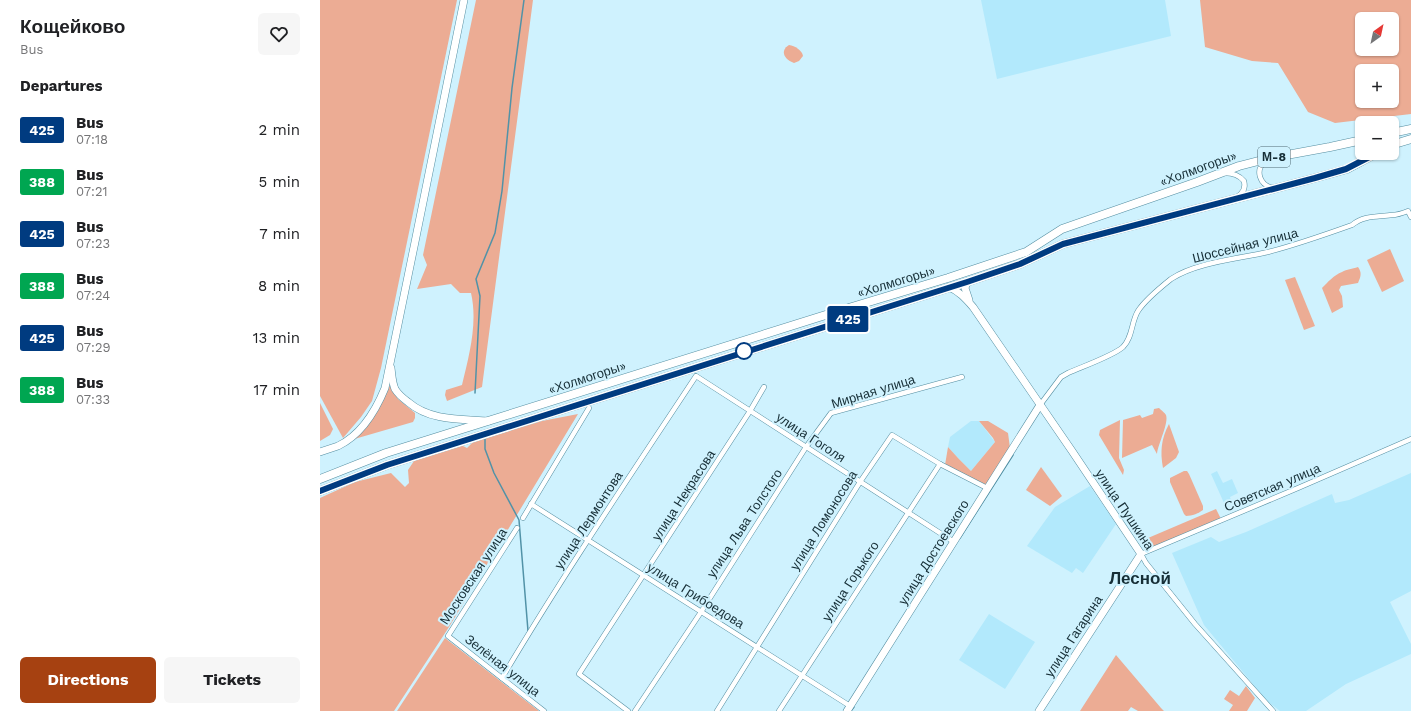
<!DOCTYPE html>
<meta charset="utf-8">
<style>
body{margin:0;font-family:"Work Sans",sans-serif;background:#f6f6f6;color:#202124;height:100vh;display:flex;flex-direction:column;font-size:15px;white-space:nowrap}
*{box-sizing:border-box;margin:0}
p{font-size:13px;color:#757577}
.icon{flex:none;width:22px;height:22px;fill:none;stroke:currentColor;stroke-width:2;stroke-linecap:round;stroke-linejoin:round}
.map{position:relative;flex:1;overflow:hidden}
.panel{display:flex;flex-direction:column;background:#fff;width:320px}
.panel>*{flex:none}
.badge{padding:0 8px;border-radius:3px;font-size:14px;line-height:26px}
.needle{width:26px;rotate:33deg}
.controls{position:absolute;left:1035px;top:12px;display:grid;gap:8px}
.controls a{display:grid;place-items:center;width:44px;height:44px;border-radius:6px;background:#fff;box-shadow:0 1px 3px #0004;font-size:20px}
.map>.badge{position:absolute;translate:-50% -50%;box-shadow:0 0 0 2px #fff}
h2{padding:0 20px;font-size:15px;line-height:36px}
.round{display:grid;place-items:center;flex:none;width:42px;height:42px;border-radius:6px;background:#f6f6f6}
.overview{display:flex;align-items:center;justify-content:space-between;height:68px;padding:0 20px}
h1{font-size:19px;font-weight:700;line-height:30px}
.action{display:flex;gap:8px;margin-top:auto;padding:8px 20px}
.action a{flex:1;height:46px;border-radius:6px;background:#a64111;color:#fff;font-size:16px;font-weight:700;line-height:46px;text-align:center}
.action a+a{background:#f6f6f6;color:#202124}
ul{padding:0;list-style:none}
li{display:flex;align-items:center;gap:12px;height:52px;padding:0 20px}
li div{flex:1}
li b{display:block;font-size:15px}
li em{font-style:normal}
li .badge{min-width:44px;font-weight:700;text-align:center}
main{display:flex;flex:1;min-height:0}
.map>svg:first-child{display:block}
.built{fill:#b2e9fc}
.green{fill:#ecac94;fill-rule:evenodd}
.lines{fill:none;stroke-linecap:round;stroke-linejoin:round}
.stream{stroke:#5192a7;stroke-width:1.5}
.street-casing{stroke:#548ea1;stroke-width:5.5}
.secondary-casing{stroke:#548ea1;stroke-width:8}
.highway-casing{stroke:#548ea1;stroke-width:9}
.street{stroke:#fff;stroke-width:4.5}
.secondary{stroke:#fff;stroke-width:7}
.highway{stroke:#fff;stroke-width:8}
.line-casing{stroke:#fff;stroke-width:9}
.line{stroke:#003b80;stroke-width:6}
.stop-dot{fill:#fff;stroke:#003b80;stroke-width:2}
.labels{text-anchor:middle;stroke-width:4;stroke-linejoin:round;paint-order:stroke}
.shield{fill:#cff2fe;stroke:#4e6972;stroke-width:1}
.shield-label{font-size:12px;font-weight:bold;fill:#162e36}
.street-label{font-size:13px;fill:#162e36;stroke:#cff2fe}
.district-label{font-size:17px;font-weight:bold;fill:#162e36;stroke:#cff2fe}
</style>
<main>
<section class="panel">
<div class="overview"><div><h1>Кощейково</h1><p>Bus</p></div><a class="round"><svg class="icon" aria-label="heart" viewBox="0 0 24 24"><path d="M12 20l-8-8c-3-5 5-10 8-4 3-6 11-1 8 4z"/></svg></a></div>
<h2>Departures</h2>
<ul>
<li><span class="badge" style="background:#003b80;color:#fff">425</span><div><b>Bus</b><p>07:18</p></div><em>2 min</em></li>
<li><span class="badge" style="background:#00a651;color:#fff">388</span><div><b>Bus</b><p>07:21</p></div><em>5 min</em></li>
<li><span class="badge" style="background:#003b80;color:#fff">425</span><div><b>Bus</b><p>07:23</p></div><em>7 min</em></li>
<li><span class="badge" style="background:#00a651;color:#fff">388</span><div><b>Bus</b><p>07:24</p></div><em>8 min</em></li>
<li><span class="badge" style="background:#003b80;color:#fff">425</span><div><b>Bus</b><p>07:29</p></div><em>13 min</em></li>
<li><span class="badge" style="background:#00a651;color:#fff">388</span><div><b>Bus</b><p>07:33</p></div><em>17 min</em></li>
</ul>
<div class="action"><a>Directions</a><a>Tickets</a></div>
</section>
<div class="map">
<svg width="1091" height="711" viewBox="0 0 1091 711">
<rect width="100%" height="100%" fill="#cff2fe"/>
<g class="built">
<path d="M661,0H845L851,36L677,79Z"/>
<path d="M651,421H659L675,442L651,471L638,458L628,447L630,437Z"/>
<path d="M897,471L903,483L912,479L918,493L910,497L911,500L904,503L891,474Z"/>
<path d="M1091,473V591L1070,602L1091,644V654L1026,684L986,711H960L947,701L884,625L852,553L891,537L899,542L926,532L1012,494L1015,503L1029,500Z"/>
<path d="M770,486L796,524L763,573L756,568L752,573L707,546L735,507Z"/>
<path d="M669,614L715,642L685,689L639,660Z"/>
</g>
<g class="green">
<path d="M0,0H137L61,368L52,401L41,417L23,438L0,396Z"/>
<path d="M156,0H213L162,387L127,401L125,395L126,390L142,385C149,356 158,323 151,293H140L131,284L97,289L107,265L103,255Z"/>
<path d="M880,0H1091V114L1015,123L988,112L958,63L932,61L885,47ZM1042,19H1072V49H1042ZM1042,71H1072V101H1042Z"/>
<path d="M469,45C475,46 482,50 483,56L479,61L474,63C465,60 459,51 469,45Z"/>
<path d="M1070,249L1084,281L1062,292L1047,260Z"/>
<path d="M1038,267C1042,273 1041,276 1038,283L1021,286L1019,290L1022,296L1023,307L1012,313L1002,288C1008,282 1014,275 1022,272C1027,269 1032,269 1038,267Z"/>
<path d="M975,277L995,326L984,330L965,280Z"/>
<path d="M70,386L78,399L95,413V418L93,422L31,440L68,387Z"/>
<path d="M0,403L13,429L10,435L0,441Z"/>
<path d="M839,408C841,410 845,413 846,415C849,423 838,444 837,454L832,445L802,458L803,420L820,415L822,418L833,414L834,409Z"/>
<path d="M258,414L129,627L74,711H0V498L35,482L71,473L85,487L89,483L88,470L96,458L139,444L147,448L154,441L222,421Z"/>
<path d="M800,420L799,458L804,470L803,475L779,435L780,430Z"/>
<path d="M659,421H668L688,433L690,448L666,485L625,465L628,447L638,458L651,471L675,442L673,438Z"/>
<path d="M849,424L859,452L856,458L843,468C840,452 841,439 849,424Z"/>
<path d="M721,467L742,496L730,506L706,490Z"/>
<path d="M864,471H867L869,474L883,506V510C879,513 872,516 866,516L864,514L850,482V478Z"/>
<path d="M896,509L901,519L832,547L823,544L821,541Z"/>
<path d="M125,638L219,711H77Z"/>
<path d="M796,655L841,708L844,711H818L811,707L808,711H760Z"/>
<path d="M926,686L935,698L927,711H909L913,705L904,699L910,690L919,696Z"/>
</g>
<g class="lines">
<g class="stream">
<path d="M155,393L160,296L156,279L175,233L182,191L192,88L204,0"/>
<path d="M165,437V449L174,473L199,520L208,631"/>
<path d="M640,538L693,455"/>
<path d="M531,711L534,707"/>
</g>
<defs>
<g id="street">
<path d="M945,161C935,170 939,185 953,188"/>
<path d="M905,173C913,173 919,175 924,181C926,188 923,193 917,197"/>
<path d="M720,405L741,377L748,373C761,367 793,356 803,347C813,337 811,322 818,311C825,300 841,287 851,279C877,262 918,259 948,252C976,245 1004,235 1032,225C1044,215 1058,217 1072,215C1078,215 1083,213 1088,211L1091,217"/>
<path d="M211,504L530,706"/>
<path d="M203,518L269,408"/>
<path d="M197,528L128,636L224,711"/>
<path d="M182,678C243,575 310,476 376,376L634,542"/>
<path d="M308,711L259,674L430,411L444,387"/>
<path d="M315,711L381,612L486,447L511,413L642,377"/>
<path d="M397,711L540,482L572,435L620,464L667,488"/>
<path d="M459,711L620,464"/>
<path d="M953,711L875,624L826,563L821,554L978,488L1091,439"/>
</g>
<g id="secondary">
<path d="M647,282L645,288L649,300"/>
<path d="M629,287C639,291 646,299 653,307L752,451L821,554L719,711"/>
<path d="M71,368C72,375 72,382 75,389C78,394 84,399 88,402C110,421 140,419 168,421"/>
<path d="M0,452C6,450 12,448 18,446C41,435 56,410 65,388L95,242L144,0"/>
<path d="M527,711L720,405"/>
</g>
<g id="highway">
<path d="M1072,133L1091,129"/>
<path d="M1072,145L1078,143L1091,139"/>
<path d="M0,479L66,453L168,421L512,313L628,278L706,252L742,229L877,182L919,166L950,158L1010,147L1042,140"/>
<path d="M0,491L67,465L647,282L700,264L743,244L995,178L1027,169L1057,153"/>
</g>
</defs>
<use href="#street" class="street-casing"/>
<use href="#secondary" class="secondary-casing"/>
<use href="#highway" class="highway-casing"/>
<use href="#street" class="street"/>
<use href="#secondary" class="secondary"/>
<use href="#highway" class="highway"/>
</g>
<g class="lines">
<defs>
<path id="line" d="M0,491L67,465L647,282L700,264L743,244L995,178L1026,169L1057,153"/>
</defs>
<use href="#line" class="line-casing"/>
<use href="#line" class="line"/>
</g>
<circle class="stop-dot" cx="424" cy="351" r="8"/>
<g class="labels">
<rect class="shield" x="938" y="147" width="32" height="20" rx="3"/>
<g class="shield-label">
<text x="954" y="161">М-8</text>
</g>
<g class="street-label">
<text transform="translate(878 168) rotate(-20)" y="5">«Холмогоры»</text>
<text transform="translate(925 245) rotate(-14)" y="5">Шоссейная улица</text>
<text transform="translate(576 281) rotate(-17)" y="5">«Холмогоры»</text>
<text transform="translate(267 377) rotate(-18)" y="5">«Холмогоры»</text>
<text transform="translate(553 391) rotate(-17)" y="5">Мирная улица</text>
<text transform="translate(491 437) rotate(33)" y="5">улица Гоголя</text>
<text transform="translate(952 487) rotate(-23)" y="5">Советская улица</text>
<text transform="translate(363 495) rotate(-57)" y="5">улица Некрасова</text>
<text transform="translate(805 509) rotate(56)" y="5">улица Пушкина</text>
<text transform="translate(268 520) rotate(-57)" y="5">улица Лермонтова</text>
<text transform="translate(503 520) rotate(-58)" y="5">улица Ломоносова</text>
<text transform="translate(424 523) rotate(-57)" y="5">улица Льва Толстого</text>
<text transform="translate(613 552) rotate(-58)" y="5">улица Достоевского</text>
<text transform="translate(153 576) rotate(-57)" y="5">Московская улица</text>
<text transform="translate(530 581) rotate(-57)" y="5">улица Горького</text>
<text transform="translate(376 595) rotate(32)" y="5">улица Грибоедова</text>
<text transform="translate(753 636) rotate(-57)" y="5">улица Гагарина</text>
<text transform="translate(183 665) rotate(38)" y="5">Зелёная улица</text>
</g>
<g class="district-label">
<text x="820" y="584">Лесной</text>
</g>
</g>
</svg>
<div class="controls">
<a><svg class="needle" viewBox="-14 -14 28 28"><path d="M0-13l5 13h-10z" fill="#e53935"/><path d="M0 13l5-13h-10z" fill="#757577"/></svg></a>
<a>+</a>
<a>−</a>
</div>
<b class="badge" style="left:528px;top:319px;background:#003b80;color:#fff">425</b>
</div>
</main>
